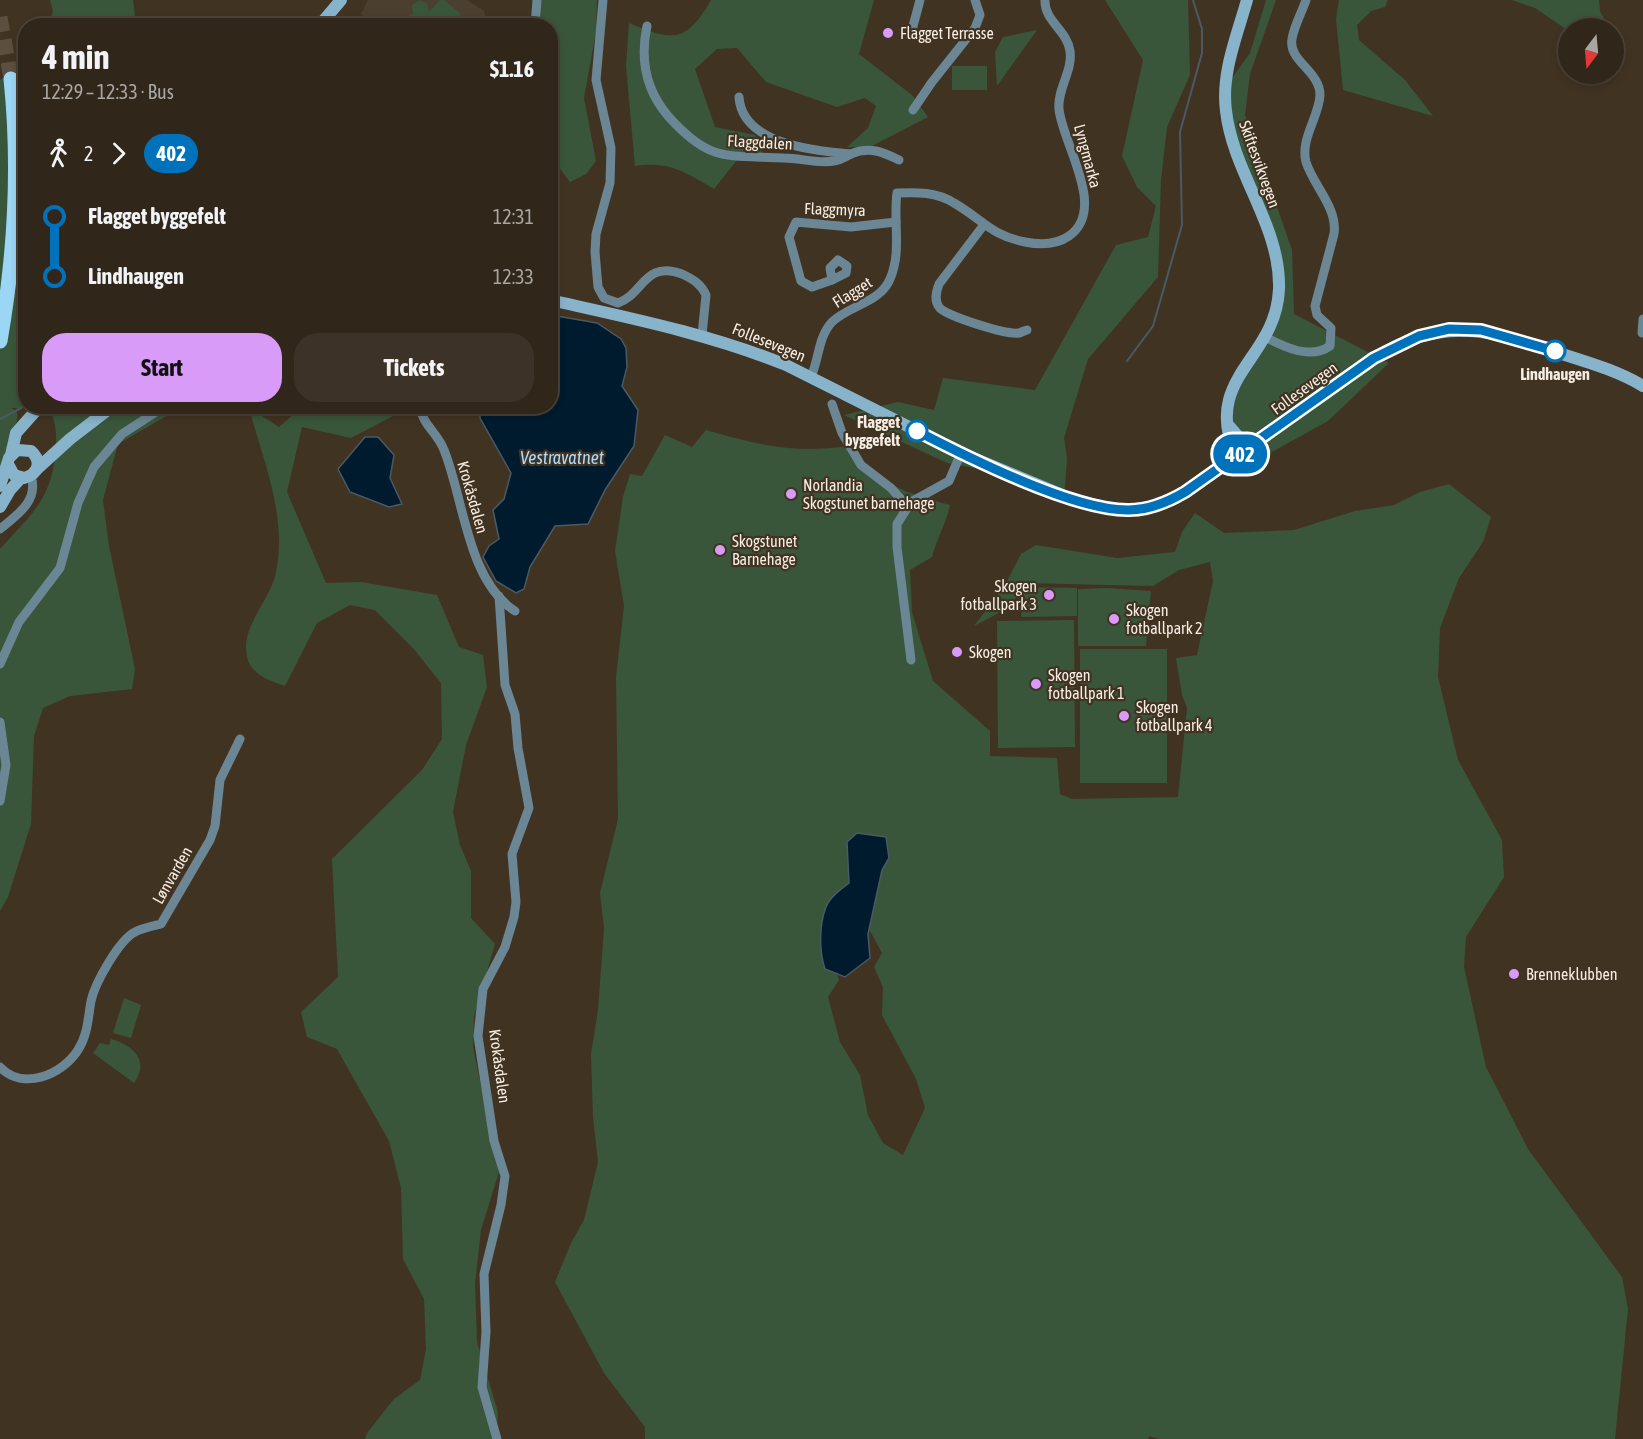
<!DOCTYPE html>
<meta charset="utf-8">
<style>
body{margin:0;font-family:"Asap Condensed",sans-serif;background:#3d3227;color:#f1f3f6;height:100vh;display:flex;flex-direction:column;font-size:22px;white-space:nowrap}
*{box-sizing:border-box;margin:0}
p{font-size:20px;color:#a8a5a2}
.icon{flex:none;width:33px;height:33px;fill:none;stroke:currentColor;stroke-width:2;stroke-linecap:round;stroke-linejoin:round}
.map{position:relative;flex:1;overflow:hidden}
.panel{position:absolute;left:18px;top:18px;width:540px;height:396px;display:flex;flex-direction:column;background:#31261a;border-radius:24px;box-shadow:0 3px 9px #0003,0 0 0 2px #4c4339}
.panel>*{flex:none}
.badge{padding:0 12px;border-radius:20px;font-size:21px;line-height:39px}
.needle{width:39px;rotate:196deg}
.fabs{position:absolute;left:1558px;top:18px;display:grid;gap:12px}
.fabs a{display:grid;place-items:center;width:66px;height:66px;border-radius:50%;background:#31261a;box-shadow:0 3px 9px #0003,0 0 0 2px #4c4339;font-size:30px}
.map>.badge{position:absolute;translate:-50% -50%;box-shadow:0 0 0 3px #fff}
.legs{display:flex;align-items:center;gap:9px;height:66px;padding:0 24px;font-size:20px}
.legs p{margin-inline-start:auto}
.headline{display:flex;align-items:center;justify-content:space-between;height:102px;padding:0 24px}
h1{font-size:33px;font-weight:700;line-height:45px}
.action{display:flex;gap:12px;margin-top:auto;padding:12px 24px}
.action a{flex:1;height:69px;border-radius:24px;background:#d89bf8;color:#111;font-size:24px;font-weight:700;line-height:69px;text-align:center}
.action a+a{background:#3d3227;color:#f1f3f6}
ul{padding:0 24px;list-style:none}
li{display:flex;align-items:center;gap:21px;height:60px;font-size:22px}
li i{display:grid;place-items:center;width:9px;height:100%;margin:0 8px;background:currentColor}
li i::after{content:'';width:15px;height:15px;margin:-8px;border:4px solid;border-radius:50%;background:#31261a}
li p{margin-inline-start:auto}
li:first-child i{background:linear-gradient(#0000 50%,currentColor 0)}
li:last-child i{background:linear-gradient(currentColor 50%,#0000 0)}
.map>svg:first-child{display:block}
.education{fill:#4b3f30}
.green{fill:#39563a;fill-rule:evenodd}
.water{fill:#001b2e;stroke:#4a5a64;stroke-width:1.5}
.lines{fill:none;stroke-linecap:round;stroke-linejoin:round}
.stream{stroke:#4a5a64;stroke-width:2}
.primary-tunnel{stroke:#5c4f3f;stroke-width:15;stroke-dasharray:15 8;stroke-linecap:butt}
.street{stroke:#6b8695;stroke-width:9}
.secondary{stroke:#87b3cb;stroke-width:12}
.primary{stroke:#9cd6f5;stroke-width:15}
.line-1-casing{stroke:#fff;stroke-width:14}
.line-1{stroke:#0072bc;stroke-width:9}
.poi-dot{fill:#d89bf8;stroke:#413322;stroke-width:2}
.stop-1-dot{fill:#fff;stroke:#0072bc;stroke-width:3}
.labels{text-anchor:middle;stroke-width:4.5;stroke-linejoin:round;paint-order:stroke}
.poi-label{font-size:16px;fill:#f6ede2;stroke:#413322;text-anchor:start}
.street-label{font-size:16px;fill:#f6ede2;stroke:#413322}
.stop-label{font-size:16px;font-weight:bold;fill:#f6ede2;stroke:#413322}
.water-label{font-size:18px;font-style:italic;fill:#abdbfe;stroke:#413322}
</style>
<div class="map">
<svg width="1643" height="1439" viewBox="0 0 1643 1439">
<rect width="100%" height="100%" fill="#413322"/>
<path class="education" d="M368,0H467L484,11L486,19L483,25L375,26L361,14Z"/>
<g class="green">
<path d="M50,0H133L136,25H49L53,11Z"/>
<path d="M420,0L427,4L429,12L440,0H444L461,14L451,25H418L424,17L417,18L418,20L414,25L405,21L411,14L413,15L412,5Z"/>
<path d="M540,0H597L596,32L584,98L596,161L586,174L570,182L551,157L550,26H537Z"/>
<path d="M711,0H874L859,54L912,95L928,117L870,147H847L868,128L876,106L865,98L837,107L766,82L737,48L717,49L695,69L715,127L755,135L764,158L741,155L714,189C685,172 669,161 635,166L626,66L629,23C672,41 686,44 711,0Z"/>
<path d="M1105,0H1188L1190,75L1167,127L1161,180L1158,277L1088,359L1064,438L1067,458L1064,501L1033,479L947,463L844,415L898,402L934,410L943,378L1035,390L1116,245L1148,237L1156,206L1137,187L1122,156L1143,60Z"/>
<path d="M1266,0H1276L1250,74L1245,115L1292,250L1294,314L1389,363L1328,421L1239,470L1225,399L1275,315L1274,259L1229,141L1232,78L1250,53Z"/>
<path d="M1339,0H1388L1385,7L1371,11L1357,25L1359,40L1405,80L1433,116L1343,90L1336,19Z"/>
<path d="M1512,0H1599L1600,11L1609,28H1569V31L1535,8Z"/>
<path d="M1037,30L997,86L995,52L1003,37Z"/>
<path d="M25,66L26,406L182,407L118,444L103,500L109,546L135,669L132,689L70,696L43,708L34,736L31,824L8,897L0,911V549C29,516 51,501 55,455C57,437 57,426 50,409L12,408L17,412C20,423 4,456 0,471V80Z"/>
<rect x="952" y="66" width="35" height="24"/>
<path d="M297,407H410L351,438L302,427L287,492L326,583L361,582L437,595L459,647L483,655L487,687L466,745L453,812L460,845L471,871V918L495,944L474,1016L473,1047L499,1172L481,1230L475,1284L477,1342L498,1412L497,1435L495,1439H365L367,1433L394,1399L420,1380L426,1349L424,1299L403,1259L401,1188L389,1141L337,1049L307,1037L301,1012L338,977L332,859L422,770L442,739L441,683L413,648L375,610L350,605L317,623L285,686C270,681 251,675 247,657C240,626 271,600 276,572C287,518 265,465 251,415L262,416L279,427L294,414Z"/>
<path d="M706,430C759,445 793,454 849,446C880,486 904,492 950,505C946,524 937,538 932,557L910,570L912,612L933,681L990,731V756L1057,758L1060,794L1072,799L1178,797L1187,708L1182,695L1176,658L1197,655L1213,581L1210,562L1179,570L1153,586L1025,583L1010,607L974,626L1005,585L1021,554L1036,545L1117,558L1175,552L1182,532L1195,513L1224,533L1294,530L1355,511L1394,505L1420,492L1449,484L1491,517L1483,542L1459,578L1440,628L1438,677L1458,760L1502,840L1504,877L1466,937L1464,967L1486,1067L1528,1149L1622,1277L1628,1309L1615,1439H1159L1149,1436L1148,1439H645V1427L604,1373L555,1282L571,1243L584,1220L598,1162L593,1117L591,1054L598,1010L604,928L600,893L618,819L616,677L624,606L615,551L623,497L630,474L642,476L665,435L692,447ZM847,842L889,858L882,870L869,929L882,953L874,967L883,987L882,1015L916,1079L925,1108L903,1155L883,1143L868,1115L860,1075L840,1042L828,997L839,980L837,974V892L849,883Z"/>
<path d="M1024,587L1077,588V616L1021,617Z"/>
<path d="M1106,588L1151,591L1146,646H1078V589Z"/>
<path d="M1074,620L1075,747L998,748L997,621Z"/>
<rect x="1080" y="649" width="87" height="134"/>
<path d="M124,998L141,1005L131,1038L113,1033Z"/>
<path d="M111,1039C134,1045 150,1062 134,1083L93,1053L100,1043L109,1045Z"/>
</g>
<g class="water">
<path d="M551,315L597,323L621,339L626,348L627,367L622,386L638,410L634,446L605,490L588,524L555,526L530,567L524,589L516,593L496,581L483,557L489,546L499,539L493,510L504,499L511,473L480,418V407H501L517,415L533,407L550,406Z"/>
<path d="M365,437H378L394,455L390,478L402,504L389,507L350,492L338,469Z"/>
<path d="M857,833L886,837L889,858L882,870L868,934L870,958L845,977L825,969C819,951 819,925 826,907C830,897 841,889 849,883L847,842Z"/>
</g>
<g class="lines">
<g class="stream">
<path d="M1127,361L1153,326L1182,225L1180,132L1202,53V29L1193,0"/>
<path d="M0,419L21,408L26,400"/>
</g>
<path class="primary-tunnel" d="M0,17L11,79"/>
<g class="street">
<path d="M603,0L596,80L611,148L610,183L596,234L595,252L598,287L604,298L618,303C643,295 644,260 682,274C693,279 701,284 706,295L702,335"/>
<path d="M535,26L537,0"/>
<path d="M647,26C640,59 645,89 668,116C710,163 726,155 784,158C800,158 818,164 834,161C841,160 845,157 851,154C869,146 883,152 899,160"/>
<path d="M912,30L920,0"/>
<path d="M739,97C742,144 814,151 851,154"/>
<path d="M913,110L932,82L975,28L980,15L975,0"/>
<path d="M983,226L939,284C936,292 934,300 939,307C945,316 1007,335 1019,333C1020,333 1026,330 1027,330"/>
<path d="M838,260L847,266L846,273L832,280L830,268Z"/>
<path d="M832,280L812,287L801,281L789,237L796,222L851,227L896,222"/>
<path d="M1642,333L1643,319"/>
<path d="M1265,337C1284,347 1310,360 1330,346L1331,328L1317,315L1315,306L1334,234C1338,208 1313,185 1306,162C1300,139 1319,117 1320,95C1320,71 1288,61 1292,39C1294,26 1302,12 1306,0"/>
<path d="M811,377C819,359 818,337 832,322C850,305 880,303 890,279C902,252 893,221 897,193C917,192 937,192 954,203C982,219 990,235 1025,242C1040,245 1056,245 1069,236C1108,209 1062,143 1059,109C1057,89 1073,71 1070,51C1067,30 1044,21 1045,0"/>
<path d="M832,404L842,433L861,465L891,488L907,506"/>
<path d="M420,406C422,425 438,433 444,450C464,499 467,580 515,611"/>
<path d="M0,529C17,515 39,501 31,476"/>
<path d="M911,660L897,547V524L911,502L949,481L961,453"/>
<path d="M0,664L19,622L60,568L78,503L94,467L122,434L165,406"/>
<path d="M0,722L6,765L0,801"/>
<path d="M0,1067C23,1091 62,1075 78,1050C88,1034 88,1018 91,1001C95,983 119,940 135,932C143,928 153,926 161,924L210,840L215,826L220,780L240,739"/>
<path d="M497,1439L482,1387L486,1332L484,1274L501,1205L505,1176L494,1141L478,1036L483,989L505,947L514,917L516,902L512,854L529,808L518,748L515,714L505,685L499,596"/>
</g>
<g class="secondary">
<path d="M319,26L341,0"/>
<path d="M550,300C630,318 710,334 786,365L961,453L1065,496L1102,507L1127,510L1152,507L1176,498L1374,358C1442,315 1491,330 1562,354C1590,363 1618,371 1643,386"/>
<path d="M1229,426L1248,448"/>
<path d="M11,455L16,433L40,406"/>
<path d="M1236,457C1201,376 1276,361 1279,289C1281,226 1233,173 1226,111C1221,73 1237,36 1247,0"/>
<path d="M37,469L70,439L113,406"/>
<path d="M0,486L9,458L17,450L31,451C42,461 39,474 24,478L14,475L8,464"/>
<path d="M0,507L10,490L21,478"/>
</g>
<path class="primary" d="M0,341C15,255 20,166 11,79"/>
</g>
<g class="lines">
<defs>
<path id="line-1" d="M917,431C967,457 1074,511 1129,510C1150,510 1168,502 1185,492L1374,358L1419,336L1449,329L1481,330L1555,351"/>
</defs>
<use href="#line-1" class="line-1-casing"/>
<use href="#line-1" class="line-1"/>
</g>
<g class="poi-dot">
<circle cx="888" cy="33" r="6"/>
<circle cx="791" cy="494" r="6"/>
<circle cx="720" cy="550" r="6"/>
<circle cx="1049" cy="595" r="6"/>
<circle cx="1114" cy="619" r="6"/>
<circle cx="957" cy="652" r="6"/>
<circle cx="1036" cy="684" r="6"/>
<circle cx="1124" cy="716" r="6"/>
<circle cx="1514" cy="974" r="6"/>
</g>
<g class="stop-1-dot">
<circle cx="1555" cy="351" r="10"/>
<circle cx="917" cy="431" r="10"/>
</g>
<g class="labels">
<g class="poi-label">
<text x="900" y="39">Flagget Terrasse</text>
<text x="803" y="491">Norlandia<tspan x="803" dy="18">Skogstunet barnehage</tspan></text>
<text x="732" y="547">Skogstunet<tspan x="732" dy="18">Barnehage</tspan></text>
<text x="1037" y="592" text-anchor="end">Skogen<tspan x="1037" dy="18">fotballpark 3</tspan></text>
<text x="1126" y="616">Skogen<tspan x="1126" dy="18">fotballpark 2</tspan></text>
<text x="969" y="658">Skogen</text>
<text x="1048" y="681">Skogen<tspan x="1048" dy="18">fotballpark 1</tspan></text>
<text x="1136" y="713">Skogen<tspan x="1136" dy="18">fotballpark 4</tspan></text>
<text x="1526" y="980">Brenneklubben</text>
</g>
<g class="street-label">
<text transform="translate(760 142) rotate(3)" y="6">Flaggdalen</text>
<text transform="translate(1088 156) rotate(75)" y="6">Lyngmarka</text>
<text transform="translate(1260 164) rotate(70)" y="6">Skiftesvikvegen</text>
<text transform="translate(835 209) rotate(2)" y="6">Flaggmyra</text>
<text transform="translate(852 292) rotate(-32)" y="6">Flagget</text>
<text transform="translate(769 342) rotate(22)" y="6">Follesevegen</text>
<text transform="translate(1304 388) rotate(-36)" y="6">Follesevegen</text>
<text transform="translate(473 497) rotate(74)" y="6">Krokåsdalen</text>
<text transform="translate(172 875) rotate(-60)" y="6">Lønvarden</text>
<text transform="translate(500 1066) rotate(82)" y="6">Krokåsdalen</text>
</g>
<g class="stop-label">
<text x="1555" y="380">Lindhaugen</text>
<text x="900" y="428" text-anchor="end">Flagget<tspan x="900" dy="18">byggefelt</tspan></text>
</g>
<g class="water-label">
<text x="562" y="464">Vestravatnet</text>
</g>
</g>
</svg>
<div class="fabs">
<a><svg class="needle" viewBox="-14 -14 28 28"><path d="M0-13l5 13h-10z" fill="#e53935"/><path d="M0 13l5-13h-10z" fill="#a8a5a2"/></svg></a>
</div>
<b class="badge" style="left:1240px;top:454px;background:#0072bc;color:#fff">402</b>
<section class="panel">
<div class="headline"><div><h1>4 min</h1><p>12:29 – 12:33 · Bus</p></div><b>$1.16</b></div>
<div class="legs"><svg class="icon" aria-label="walk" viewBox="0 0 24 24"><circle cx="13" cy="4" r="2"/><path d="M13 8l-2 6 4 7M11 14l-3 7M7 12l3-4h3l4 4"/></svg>2<svg class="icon" aria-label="forward" viewBox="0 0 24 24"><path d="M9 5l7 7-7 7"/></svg><b class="badge" style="background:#0072bc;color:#fff">402</b></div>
<ul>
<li><i style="color:#0072bc"></i><b>Flagget byggefelt</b><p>12:31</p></li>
<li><i style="color:#0072bc"></i><b>Lindhaugen</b><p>12:33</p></li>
</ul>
<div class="action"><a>Start</a><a>Tickets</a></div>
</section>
</div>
